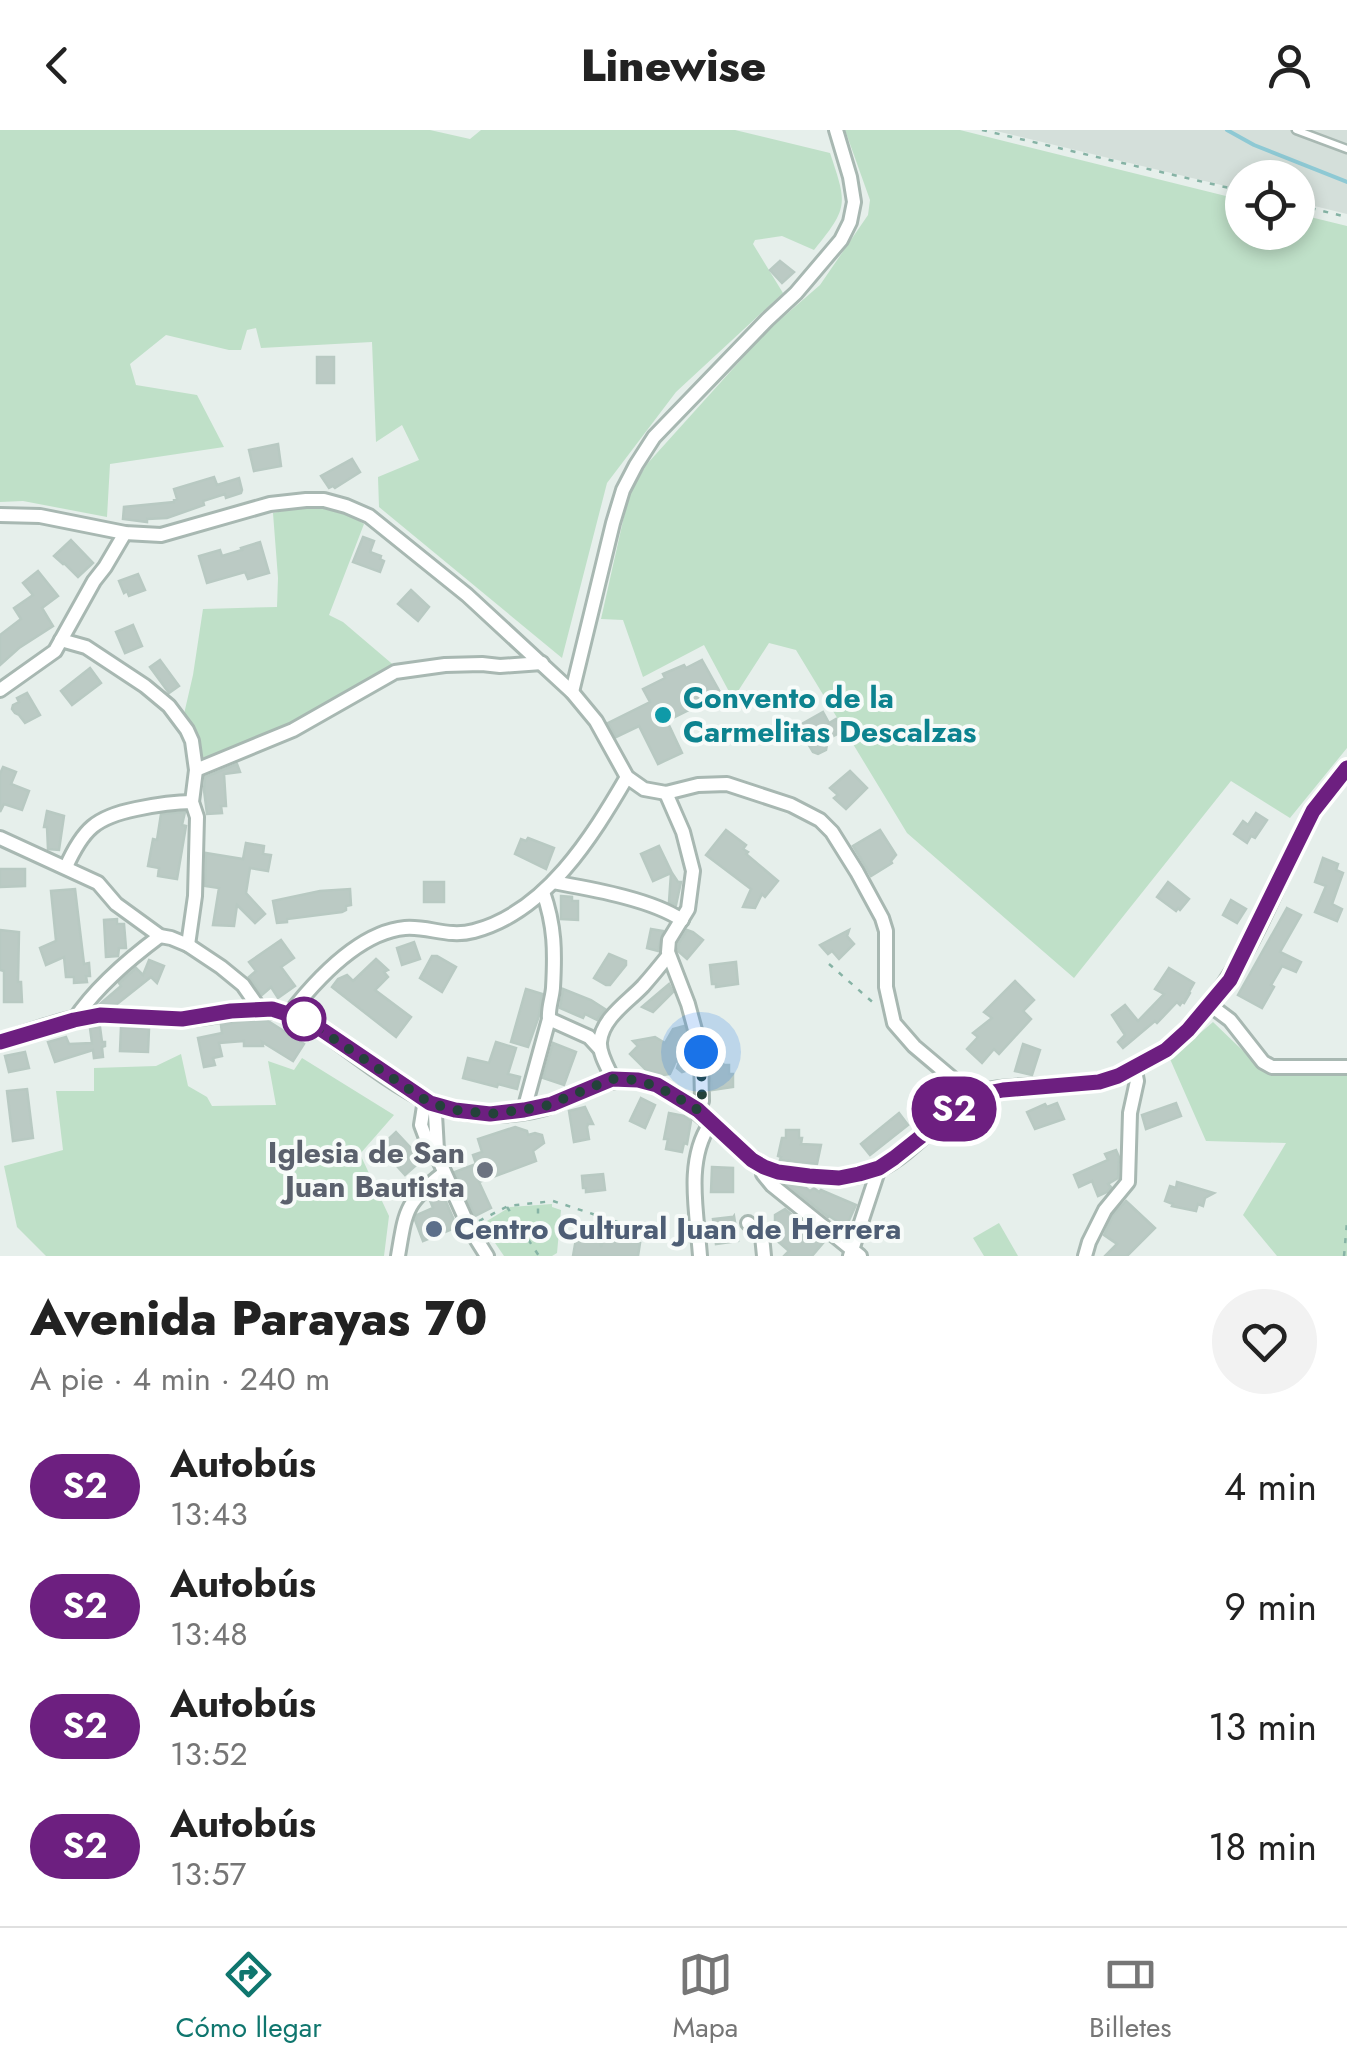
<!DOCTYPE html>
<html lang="es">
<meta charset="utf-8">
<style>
body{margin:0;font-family:Jost,sans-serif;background:#f2f2f2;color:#222;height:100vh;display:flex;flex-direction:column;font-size:38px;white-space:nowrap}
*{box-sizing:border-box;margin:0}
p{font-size:32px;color:#767676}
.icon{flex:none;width:55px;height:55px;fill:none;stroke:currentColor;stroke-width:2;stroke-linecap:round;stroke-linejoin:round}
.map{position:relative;height:1126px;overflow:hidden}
.sheet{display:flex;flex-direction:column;background:#fff;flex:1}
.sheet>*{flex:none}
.badge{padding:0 20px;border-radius:32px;font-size:35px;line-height:65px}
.tools{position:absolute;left:1225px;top:30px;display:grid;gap:20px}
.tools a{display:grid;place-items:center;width:90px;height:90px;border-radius:50%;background:#fff;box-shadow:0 5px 15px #0003;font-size:50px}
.you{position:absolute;width:50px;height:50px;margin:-25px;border:8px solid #fff;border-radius:50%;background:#1a73e8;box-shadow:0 0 0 15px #1a73e833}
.map>.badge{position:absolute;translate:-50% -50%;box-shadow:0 0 0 5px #fff}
.round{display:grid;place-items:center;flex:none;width:105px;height:105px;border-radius:52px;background:#f2f2f2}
.overview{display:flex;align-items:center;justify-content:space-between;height:170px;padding:0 30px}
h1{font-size:48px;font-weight:800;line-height:75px}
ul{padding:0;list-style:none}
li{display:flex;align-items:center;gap:30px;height:120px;padding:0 30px}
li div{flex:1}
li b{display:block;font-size:38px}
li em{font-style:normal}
li .badge{min-width:110px;font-weight:700;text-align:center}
header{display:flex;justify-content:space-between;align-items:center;height:130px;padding:0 30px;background:#fff;font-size:45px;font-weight:800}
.menu{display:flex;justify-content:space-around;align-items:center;height:140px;border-top:2px solid #e0e0e0;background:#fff;font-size:28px;color:#767676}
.menu a{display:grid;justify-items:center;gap:5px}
.menu .current{color:#0f766e}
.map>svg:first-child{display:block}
.built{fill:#d4dfda}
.green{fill:#bfe0c8}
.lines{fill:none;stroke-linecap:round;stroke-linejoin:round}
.stream{stroke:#8ec9d4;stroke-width:4}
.building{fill:#bbcac4;stroke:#b8c9c2;stroke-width:2.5}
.service-casing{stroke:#a8b8b2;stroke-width:11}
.minor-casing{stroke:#a8b8b2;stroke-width:18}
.tertiary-casing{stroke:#a8b8b2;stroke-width:20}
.path{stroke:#86b3a5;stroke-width:2.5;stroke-dasharray:5 8;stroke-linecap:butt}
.service{stroke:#fff;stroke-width:6}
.minor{stroke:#fff;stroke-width:12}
.tertiary{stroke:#fff;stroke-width:15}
.line-casing{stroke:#fff;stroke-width:22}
.line{stroke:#6d1f80;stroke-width:15}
.walk{stroke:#24423a;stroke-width:10;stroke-dasharray:0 18}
.culture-dot{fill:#0f9aa8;stroke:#f7fbf9;stroke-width:4}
.stop-dot{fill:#fff;stroke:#6d1f80;stroke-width:5}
.worship-dot{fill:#6b7280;stroke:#f7fbf9;stroke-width:4}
.service-dot{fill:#5c6f8a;stroke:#f7fbf9;stroke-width:4}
.labels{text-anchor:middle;stroke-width:8;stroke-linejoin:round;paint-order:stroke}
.culture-label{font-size:30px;font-weight:bold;fill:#0d838f;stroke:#f7fbf9;text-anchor:start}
.worship-label{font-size:30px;font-weight:bold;fill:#5b616d;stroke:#f7fbf9;text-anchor:end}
.service-label{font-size:30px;font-weight:bold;fill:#4e5e75;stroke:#f7fbf9;text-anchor:start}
</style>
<header><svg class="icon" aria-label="back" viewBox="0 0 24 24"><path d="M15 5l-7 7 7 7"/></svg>Linewise<svg class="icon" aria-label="person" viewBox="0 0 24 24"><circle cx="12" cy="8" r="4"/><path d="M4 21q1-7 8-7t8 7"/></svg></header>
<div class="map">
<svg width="1347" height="1126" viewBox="0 0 1347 1126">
<rect width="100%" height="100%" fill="#e6efeb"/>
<path class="built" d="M992,0H1347V84L1298,72V48H1242V60Z"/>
<g class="green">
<path d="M0,0H430L470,9L481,0H735L830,23C847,74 849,77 814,120L782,106L755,110L753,114L783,163L676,262L607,353L562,528L379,377L378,347L419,330L402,295L376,312L372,212L261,218L256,198L247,200L241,220H229L166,205L130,234L136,255L197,265L224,317L110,334L107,387L23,371L0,372Z"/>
<path d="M845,0H960L1242,70V102H1298V84L1347,96V618L1290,688L1231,651L1074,848L907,703L796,520L769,513L733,569L704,515L643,547L623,490L601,489L629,364L647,334L767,201L820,155L868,85L870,70Z"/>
<path d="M308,376L346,383L364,394L329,485L343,492L397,538L292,593L203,633L195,605L184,584L193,545L203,479L277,477L278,448L273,383Z"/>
<path d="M1213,892L1263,940L1347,943V1126H1277L1243,1085L1286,1013L1206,1011L1170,929Z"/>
<path d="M181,924L188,956L207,967L212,976L276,975L268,931L294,940L302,928L394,985L360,1024L389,1086L384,1126H46L17,1097L4,1036L63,1020L56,961H94V938L156,936Z"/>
<path d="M552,1074V1077L561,1080L557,1123L552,1126H504L482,1094L510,1077Z"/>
<path d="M999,1093L1018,1126H984L973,1108Z"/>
</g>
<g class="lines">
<path class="stream" d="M1227,0L1254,15L1347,52"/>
</g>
<g class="building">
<path d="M780,131L794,142L782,153L770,140Z"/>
<rect x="317" y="227" width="17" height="26"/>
<path d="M278,314L281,336L254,341L249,320Z"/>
<path d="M352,329L360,342L335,358L333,356L329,358L321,346Z"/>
<path d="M214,347L217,355L239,348L242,360L241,363L226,368L225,364L203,371L204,375L167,388L147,389V392L123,389L124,377L174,372V370L177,369L174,359Z"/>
<path d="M363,407L374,411L370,422L381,426L380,429L384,431L380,442L353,432Z"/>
<path d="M71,410L93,433L78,447L64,433L63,434L54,426Z"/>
<path d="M260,412L269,443L248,449L245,442L207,453L199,426L220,420L222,426L242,420L241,418Z"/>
<path d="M38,441L58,466L42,478L53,496L19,518L0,535V505L21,489L14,478L33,465L23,453Z"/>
<path d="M138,444L145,460L129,466L127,461L124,463L119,451Z"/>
<path d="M411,460L429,477L418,491L398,474Z"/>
<path d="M133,495L142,516L125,523L116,502Z"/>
<path d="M160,530L179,556L169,563L150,537Z"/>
<path d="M702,530L721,564L667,591L682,623L658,634L639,596L616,607L608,593L650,572L643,559L665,548L663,544L684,535L686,538Z"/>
<path d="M90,538L101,553L72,575L61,561Z"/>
<path d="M27,563L40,585L25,593L19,585L15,583L12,579L13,575L19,572L17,568Z"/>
<path d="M823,582L829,593L836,589L843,601L828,609L826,620L818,624L813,622L804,607L799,610L793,599Z"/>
<path d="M237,634L240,642L224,644L226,676H221L222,683L207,684L204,660L205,647Z"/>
<path d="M3,637L16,642L11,654L29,661L22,680L4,674L0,682V644Z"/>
<path d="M850,641L867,658L846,679L834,668L838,665L830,658Z"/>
<path d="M47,681L64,686L59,720L48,719L47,697H44Z"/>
<path d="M185,682L182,695L186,696L177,749L158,746L159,738L148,736L153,709L157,710L161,684Z"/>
<path d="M1256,683L1267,690L1255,708L1251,706L1247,713L1234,704L1243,691L1248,695Z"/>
<path d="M726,700L746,715L743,719L748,722L746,724L778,751L765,767L762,764L755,778L743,777L751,759L706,725Z"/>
<path d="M880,700L896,725L891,731L892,733L871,746L853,716Z"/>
<path d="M528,708L554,718L546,739L515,724L521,709L526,711Z"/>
<path d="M246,713L264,716L263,724L271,725L268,741L250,738L246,763L265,784L255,793L237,775L234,796L213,795L219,758L205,756L206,723L243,729Z"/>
<path d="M659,716L672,743L678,752H681L676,775L669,772L671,743L653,751L641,724Z"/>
<path d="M1323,728L1338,734L1336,740L1343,743L1332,774L1342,779L1337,791L1315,782L1326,756L1315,752Z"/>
<path d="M0,739H25V756L0,757Z"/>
<rect x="424" y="752" width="20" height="20"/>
<path d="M1168,752L1189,769L1180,780L1178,778L1176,781L1157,767Z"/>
<path d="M75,759L84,834L89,833L90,846H86L87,852L74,853V847H66L64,827L46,835L40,818L56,811L51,761Z"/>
<path d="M350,759L351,775L346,776V780L342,782L287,789V792L277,793L273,771L320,761Z"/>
<path d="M561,766L572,767V771H578V790L561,789Z"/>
<path d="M1231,770L1246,779L1237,793L1223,785Z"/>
<path d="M1287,778L1301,785L1280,822L1301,832L1296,842L1282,836L1271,855L1274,857L1262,878L1238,865Z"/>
<path d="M117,789V794H124L126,818H119L118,826L106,827L104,790Z"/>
<path d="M651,799L663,801L658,821L647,818Z"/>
<path d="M0,800L19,802L18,852H21L22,872H4V841L0,840Z"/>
<path d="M687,800L693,802L703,810L687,829L678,821L679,813Z"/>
<path d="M849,800L847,806L854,814L839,829L832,821L828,824L820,815Z"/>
<path d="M281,810L294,828L281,837L295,856L278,868L271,857L262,865L249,847L256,841L249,832Z"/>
<path d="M414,812L420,829L402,835L397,818Z"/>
<path d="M609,824L626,831V835L610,855H606L594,848Z"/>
<path d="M432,826H437L456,837L442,862L420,848Z"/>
<path d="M376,829L388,840L384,842L388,847L375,860L411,887L396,907L332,857L338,849L347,845L353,851Z"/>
<path d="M149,830L164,836L157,853L151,847L117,874H100L121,856L119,853L136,838L143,845Z"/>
<path d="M736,832L738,854L716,857V854H712L710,835Z"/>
<path d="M1169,838L1194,853L1189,862L1190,863L1184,873L1182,872L1180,875L1177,872L1157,893L1155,891L1123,918L1118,912L1125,905L1112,885L1125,875L1138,891L1164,864L1155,859Z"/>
<path d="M1015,851L1034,870L1023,881L1031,889L999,924L994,919L982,933L967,919L978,907L973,903L992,888L984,882Z"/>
<path d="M669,854L673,862L653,882L642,877Z"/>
<path d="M526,859L542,864L539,886L528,917L511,912Z"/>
<path d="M563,859L591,870L605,879L597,890L585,884L583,888L560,878Z"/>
<path d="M245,891H268L304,914L293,931L262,912L263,916H244V911L219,913L222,926L213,928L215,935L204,937L198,908L222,903L221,895Z"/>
<path d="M684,896L691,923V939L682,942L677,938L679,932L676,931L670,944L664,945L646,940L630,924L638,916L633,911L655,907L665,913L673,899Z"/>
<path d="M100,897L102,912H105V916L102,917L103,927L94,928L93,920L55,932L48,912L66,907L69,914L92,913L90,898Z"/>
<path d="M121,897L149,899L148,922L120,921Z"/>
<path d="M496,912L516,918L508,944L520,947L517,959L498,954L497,957L463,948L468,928L489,933Z"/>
<path d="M553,913L576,922L564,955L543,948Z"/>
<path d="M709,914L724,935H729V944H733V957L712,960Z"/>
<path d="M1023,914L1040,920L1032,945L1015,941Z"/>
<path d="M25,922L29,938L9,942L5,926Z"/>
<path d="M27,959L33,1008L13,1011L7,961Z"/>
<path d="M641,968L655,975L645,998L630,991Z"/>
<path d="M1057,973L1064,989L1035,999L1027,982L1045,974L1047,977Z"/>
<path d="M1176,973L1181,986L1146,999L1142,985Z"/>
<path d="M585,977L593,994H588L587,997L589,1009L574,1012L569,981Z"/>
<path d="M669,983L684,986L691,991L687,1014L684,1013L682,1022L666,1019L668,1009H664Z"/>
<path d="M899,983L908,995L870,1025L861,1014Z"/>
<path d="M515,997L527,1001L528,1005L535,1003L542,1005L544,1013L533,1021L536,1031L479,1052L491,1078L475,1086L455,1042L476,1034L473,1025L482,1022L478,1009Z"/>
<path d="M786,1000H799V1008H802L801,1014L821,1015L817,1034L780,1030L781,1027L778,1026L782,1008H786Z"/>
<path d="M396,1002L422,1030L405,1045L380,1017Z"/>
<path d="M1116,1020L1119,1027L1118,1048L1108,1054L1111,1057L1107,1062L1098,1066L1092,1051L1079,1057L1074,1045L1108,1030L1105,1024Z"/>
<path d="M712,1037L733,1038V1062H711Z"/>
<path d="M603,1044L605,1060L586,1062V1058H583L582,1046Z"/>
<path d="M1177,1052L1214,1063L1205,1068L1203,1076L1198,1074L1196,1081L1172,1076L1173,1074L1165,1071L1170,1056L1176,1058Z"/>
<path d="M788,1055L806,1058L810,1061L814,1058L819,1062L821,1060L856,1075L846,1097L829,1086L828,1087Z"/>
<path d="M441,1060L457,1097L423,1111L415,1090L417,1085L433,1078L429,1068Z"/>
<path d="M1126,1071L1155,1098L1127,1126H1105L1117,1114L1104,1105L1113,1085Z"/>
<path d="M785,1079L824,1112L812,1126H784L789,1121L775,1109L783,1101L775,1094V1085Z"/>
<path d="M734,1086L738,1111L716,1114L713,1089L732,1087V1089Z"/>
<path d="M579,1092L598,1096L601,1117L604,1108L640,1113L638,1126H573Z"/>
</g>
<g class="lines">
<defs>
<path id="service" d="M1296,0L1347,19"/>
<g id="minor">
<path d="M0,385L40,386L125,403L161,405L270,374L306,370H324L346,376L369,386L467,465L572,562L596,591L627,647L644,659L666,663L698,655L727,654L791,675L820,690L832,702L857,742L882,788L886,801V857L894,893L914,916L972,965"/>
<path d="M61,510L86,517L145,556L169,576L187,600L192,611L196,640L192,672L197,687L195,766L188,815"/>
<path d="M0,560L55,521L94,451L105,437L125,403"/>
<path d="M572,562L613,393L623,360L636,335L654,307L767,190L796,163L841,110L850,92L854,72L850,47L836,0"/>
<path d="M196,640L293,600L395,542L445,535L482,534L500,536L542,533"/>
<path d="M666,663L683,702L693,741L688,779L669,810L668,822L688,874L701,922L702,971L697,981"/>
<path d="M0,708L98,753L116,774L160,806L171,808L188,815L221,837L243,855L259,878"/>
<path d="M66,737C83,699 96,687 136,679C155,675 172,672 192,672"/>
<path d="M553,752C591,759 651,769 682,790"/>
<path d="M1210,875L1230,890L1263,932L1272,937H1347"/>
<path d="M290,883C316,850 360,802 405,798C429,796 448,808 474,801C546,782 592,707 627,647"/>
<path d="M549,889L589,907L600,919"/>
<path d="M74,890C96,857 129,829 160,806"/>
<path d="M613,949C608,938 599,924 600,912C602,888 628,872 643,856C651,847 660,836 668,826"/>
<path d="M425,970L421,995L427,1011L438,1028L470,1099L487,1126"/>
<path d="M430,973L435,984L437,1020"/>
<path d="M524,980L549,889C548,878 552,869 553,858C555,822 555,796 543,762"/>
<path d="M764,1037L763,1044L772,1055L860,1126"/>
<path d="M748,1093L762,1106L764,1126"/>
<path d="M398,1126C406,1079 405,1073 444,1043"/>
<path d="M700,1126C697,1083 685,1031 710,994"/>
<path d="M850,1126L879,1038"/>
<path d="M1085,1126L1089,1112L1105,1080L1128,1052L1130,983L1137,951L1134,936"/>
</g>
<path id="tertiary" d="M0,912C33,902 69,886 104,885C130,884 155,891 181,889C233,886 255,868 309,891C347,917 387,951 428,971C460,988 520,987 554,974C582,963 608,944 639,950C676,957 705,989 732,1012C749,1026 761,1039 783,1043C813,1048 851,1052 880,1038C911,1023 939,987 969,968C993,953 1064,958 1096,952C1119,948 1144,933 1164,921C1179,912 1191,897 1202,884C1239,842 1261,791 1284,741C1294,721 1302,699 1314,680C1324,665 1336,652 1347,638"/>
</defs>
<use href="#service" class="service-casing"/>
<use href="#minor" class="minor-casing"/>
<use href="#tertiary" class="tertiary-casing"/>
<g class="path">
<path d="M982,0L1242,61"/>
<path d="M1298,75L1347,87"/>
<path d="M829,834L877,876"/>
<path d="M507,1077L539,1126"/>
<path d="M479,1091L508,1076L553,1071L654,1104L663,1098"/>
<path d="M527,1104L538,1096V1073"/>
<path d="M1344,1126L1347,1092"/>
</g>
<use href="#service" class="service"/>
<use href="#minor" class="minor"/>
<use href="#tertiary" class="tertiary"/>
</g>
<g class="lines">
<defs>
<path id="line" d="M0,912L74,890L100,885L182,889L231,881L272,879L309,891L430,973L455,980L490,984L524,980L552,974L612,949L638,950L657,955L698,980L752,1030L764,1037L778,1042L809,1046L839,1048L859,1044L879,1038L894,1028L972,966L1003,960L1099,952L1118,946L1166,920L1188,900L1230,850L1313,681L1347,638"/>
</defs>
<use href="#line" class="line-casing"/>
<use href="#line" class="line"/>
<path class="walk" d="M304,889L430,973L455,980L490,984L543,977L612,949C647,947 670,963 698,980L702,970L701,922"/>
</g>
<circle class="culture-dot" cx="663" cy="585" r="10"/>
<circle class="stop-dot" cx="304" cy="889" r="20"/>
<circle class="worship-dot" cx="485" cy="1040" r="10"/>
<circle class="service-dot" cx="434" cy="1099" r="10"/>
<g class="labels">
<g class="culture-label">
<text x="683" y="578">Convento de la<tspan x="683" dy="34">Carmelitas Descalzas</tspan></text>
</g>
<g class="worship-label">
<text x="465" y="1033">Iglesia de San<tspan x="465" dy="34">Juan Bautista</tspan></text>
</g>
<g class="service-label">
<text x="454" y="1109">Centro Cultural Juan de Herrera</text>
</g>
</g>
</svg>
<div class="tools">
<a><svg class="icon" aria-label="locate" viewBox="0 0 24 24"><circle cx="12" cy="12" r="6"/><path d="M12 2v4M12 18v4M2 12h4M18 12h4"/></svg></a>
</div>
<div class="you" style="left:701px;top:922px"></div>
<b class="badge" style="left:954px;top:979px;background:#6d1f80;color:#fff">S2</b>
</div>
<section class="sheet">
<div class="overview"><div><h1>Avenida Parayas 70</h1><p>A pie · 4 min · 240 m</p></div><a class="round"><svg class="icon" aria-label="heart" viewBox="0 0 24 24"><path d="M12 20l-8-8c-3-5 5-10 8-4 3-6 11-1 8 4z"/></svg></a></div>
<ul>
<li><span class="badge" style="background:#6d1f80;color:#fff">S2</span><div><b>Autobús</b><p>13:43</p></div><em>4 min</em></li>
<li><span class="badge" style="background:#6d1f80;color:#fff">S2</span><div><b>Autobús</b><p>13:48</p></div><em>9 min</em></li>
<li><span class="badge" style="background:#6d1f80;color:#fff">S2</span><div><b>Autobús</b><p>13:52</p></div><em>13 min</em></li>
<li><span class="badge" style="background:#6d1f80;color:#fff">S2</span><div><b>Autobús</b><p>13:57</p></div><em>18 min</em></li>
</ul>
</section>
<nav class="menu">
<a class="current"><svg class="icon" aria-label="directions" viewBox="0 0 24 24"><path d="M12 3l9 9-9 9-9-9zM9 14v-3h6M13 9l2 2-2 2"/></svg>Cómo llegar</a>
<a><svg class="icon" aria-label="map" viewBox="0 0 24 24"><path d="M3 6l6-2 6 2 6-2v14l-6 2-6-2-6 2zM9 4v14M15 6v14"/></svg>Mapa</a>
<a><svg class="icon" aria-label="tickets" viewBox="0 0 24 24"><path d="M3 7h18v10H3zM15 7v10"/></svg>Billetes</a>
</nav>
